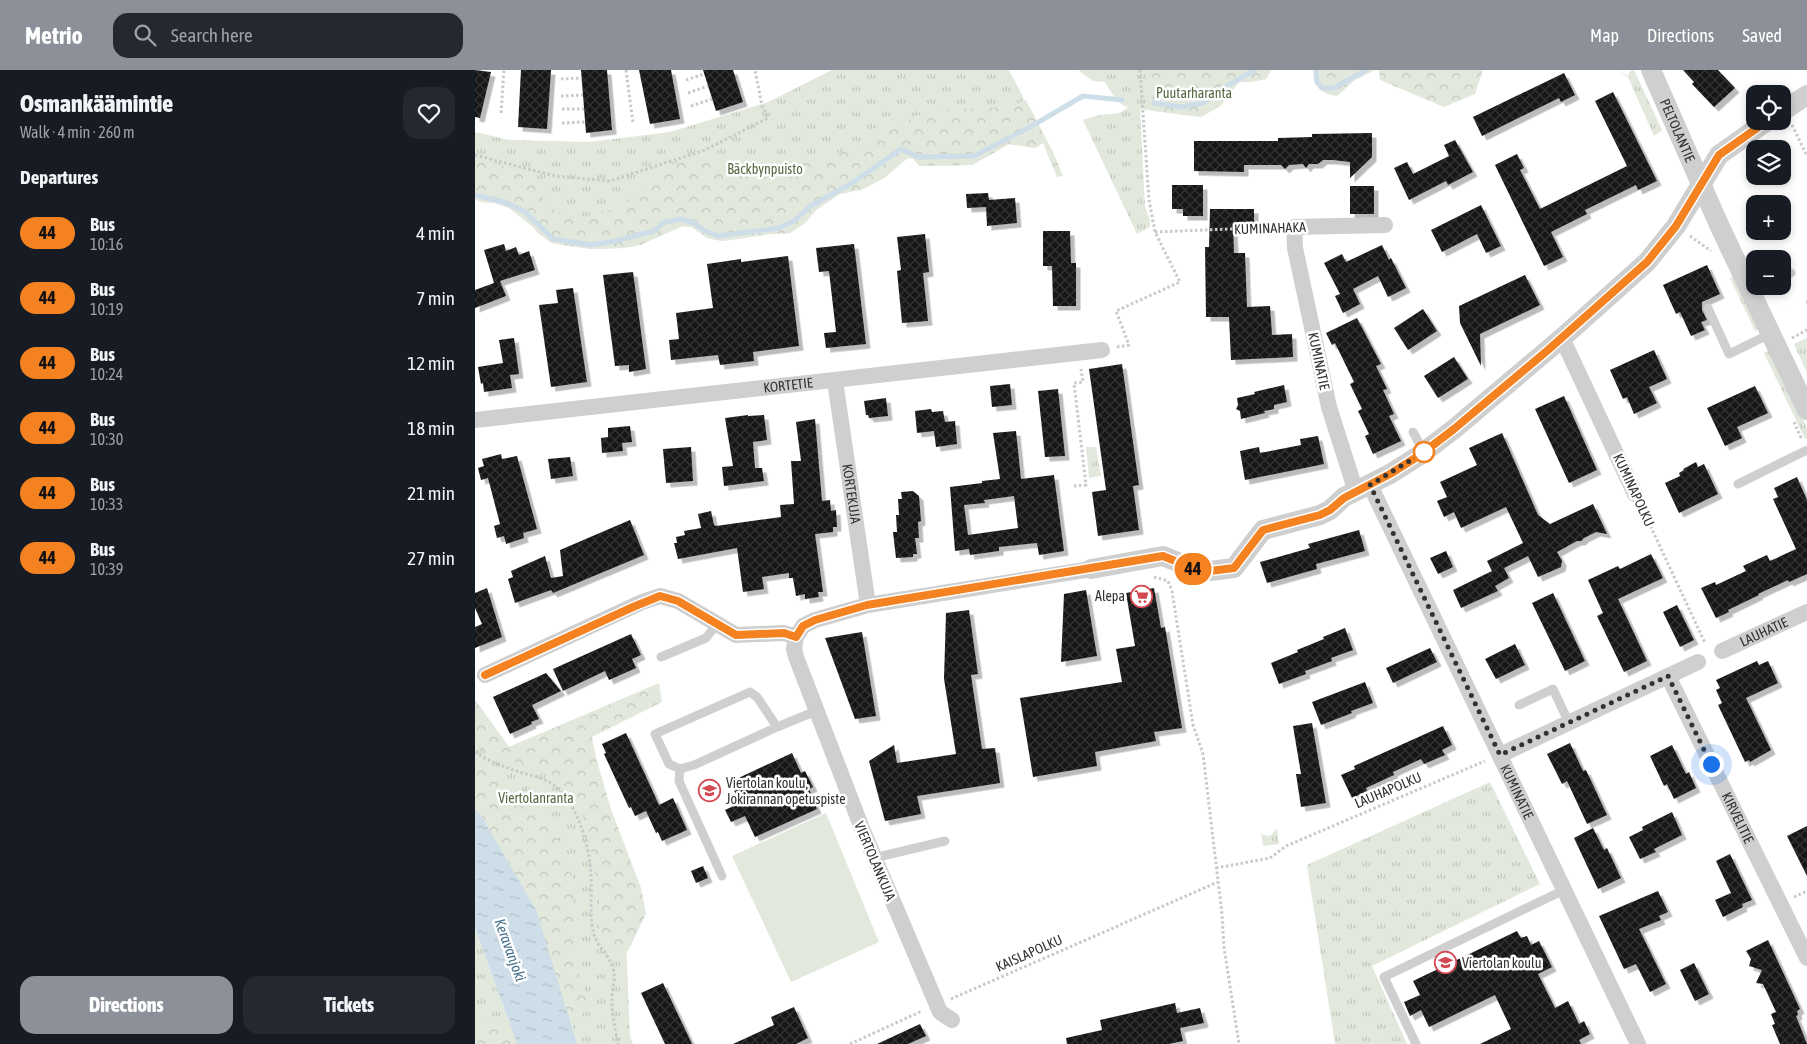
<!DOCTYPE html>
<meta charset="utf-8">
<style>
body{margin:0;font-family:"Asap Condensed",sans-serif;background:#242831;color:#f1f3f6;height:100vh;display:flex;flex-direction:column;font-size:19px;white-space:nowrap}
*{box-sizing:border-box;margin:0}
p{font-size:16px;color:#9ea1a6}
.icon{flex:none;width:28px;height:28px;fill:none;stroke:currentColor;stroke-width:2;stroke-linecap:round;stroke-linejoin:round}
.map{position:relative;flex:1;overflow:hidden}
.side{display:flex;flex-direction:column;background:#171b24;width:475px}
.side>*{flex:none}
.badge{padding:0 10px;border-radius:16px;font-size:18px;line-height:32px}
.tools{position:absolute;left:1271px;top:15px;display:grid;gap:10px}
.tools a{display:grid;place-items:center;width:45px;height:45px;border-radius:10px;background:#171b24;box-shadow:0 2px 8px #0003;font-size:25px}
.you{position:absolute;width:25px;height:25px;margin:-12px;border:4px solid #fff;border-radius:50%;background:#1a73e8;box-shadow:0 0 0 8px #1a73e833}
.map>.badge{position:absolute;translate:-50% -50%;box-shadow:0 0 0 2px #fff}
h2{padding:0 20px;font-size:19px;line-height:45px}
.round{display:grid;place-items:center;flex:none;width:52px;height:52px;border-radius:15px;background:#242831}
.overview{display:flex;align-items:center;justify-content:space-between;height:85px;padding:0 20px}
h1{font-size:24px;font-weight:800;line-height:38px}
.primary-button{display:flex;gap:10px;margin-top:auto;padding:10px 20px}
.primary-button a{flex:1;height:58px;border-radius:15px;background:#8c9099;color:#fff;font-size:20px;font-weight:800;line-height:58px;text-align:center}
.primary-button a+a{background:#242831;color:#f1f3f6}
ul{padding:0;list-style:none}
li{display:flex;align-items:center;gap:15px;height:65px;padding:0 20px}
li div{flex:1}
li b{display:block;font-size:19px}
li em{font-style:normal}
li .badge{min-width:55px;font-weight:700;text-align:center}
header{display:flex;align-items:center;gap:30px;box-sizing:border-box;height:70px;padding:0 25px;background:#8c9099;color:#fff}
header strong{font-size:24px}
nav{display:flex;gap:28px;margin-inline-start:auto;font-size:18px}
.search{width:350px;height:45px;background:#242831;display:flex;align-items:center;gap:12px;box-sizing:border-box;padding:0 18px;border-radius:15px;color:#9ea1a6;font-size:19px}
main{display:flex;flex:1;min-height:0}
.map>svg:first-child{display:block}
.grass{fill:url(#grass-tufts)}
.forest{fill:url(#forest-crowns)}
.pitch{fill:#e2e8dc}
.water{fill:url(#water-ripples)}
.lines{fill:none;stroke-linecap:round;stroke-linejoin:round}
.stream{stroke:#cddee8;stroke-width:5}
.building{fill:url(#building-cross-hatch);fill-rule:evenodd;filter:url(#shadow)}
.path{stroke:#c9c9c9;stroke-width:3;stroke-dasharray:2.5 2.5;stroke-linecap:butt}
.service{stroke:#cfcfcf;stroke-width:9}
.minor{stroke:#cfcfcf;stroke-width:16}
.tertiary{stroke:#cfcfcf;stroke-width:20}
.line-casing{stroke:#fff;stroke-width:11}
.line{stroke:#f58220;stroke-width:8}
.walk{stroke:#323232;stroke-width:5;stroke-dasharray:0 9}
.stop-dot{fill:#fff;stroke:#f58220;stroke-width:2.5}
.labels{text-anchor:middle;stroke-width:5;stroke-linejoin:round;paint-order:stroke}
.park-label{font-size:14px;fill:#556a43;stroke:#fff}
.street-label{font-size:14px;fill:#323232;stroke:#fff}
.poi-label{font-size:14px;fill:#323232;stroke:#fff;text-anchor:start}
.water-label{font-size:15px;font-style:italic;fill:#47718d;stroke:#fff}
</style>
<header>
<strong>Metrio</strong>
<div class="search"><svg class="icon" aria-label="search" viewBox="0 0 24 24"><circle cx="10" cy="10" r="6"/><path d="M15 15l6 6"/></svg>Search here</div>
<nav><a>Map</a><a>Directions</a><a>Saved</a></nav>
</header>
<main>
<section class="side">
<div class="overview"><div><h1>Osmankäämintie</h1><p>Walk · 4 min · 260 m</p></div><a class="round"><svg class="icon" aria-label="heart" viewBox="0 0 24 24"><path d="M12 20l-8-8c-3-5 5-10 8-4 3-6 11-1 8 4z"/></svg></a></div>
<h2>Departures</h2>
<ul>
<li><span class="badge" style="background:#f58220;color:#111">44</span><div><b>Bus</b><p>10:16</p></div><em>4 min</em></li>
<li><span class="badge" style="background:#f58220;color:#111">44</span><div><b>Bus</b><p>10:19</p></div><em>7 min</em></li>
<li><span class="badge" style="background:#f58220;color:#111">44</span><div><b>Bus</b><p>10:24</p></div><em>12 min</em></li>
<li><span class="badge" style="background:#f58220;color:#111">44</span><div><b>Bus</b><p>10:30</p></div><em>18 min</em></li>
<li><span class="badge" style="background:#f58220;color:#111">44</span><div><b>Bus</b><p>10:33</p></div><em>21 min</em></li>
<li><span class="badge" style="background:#f58220;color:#111">44</span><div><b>Bus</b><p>10:39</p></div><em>27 min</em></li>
</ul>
<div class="primary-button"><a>Directions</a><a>Tickets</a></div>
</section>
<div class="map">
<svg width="1332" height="974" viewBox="0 0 1332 974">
<defs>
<pattern id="grass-tufts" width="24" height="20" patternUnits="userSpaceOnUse" patternTransform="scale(1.25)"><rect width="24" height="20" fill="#e2e8dc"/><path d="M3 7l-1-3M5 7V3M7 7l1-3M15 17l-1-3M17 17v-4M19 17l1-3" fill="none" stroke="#c2c7bd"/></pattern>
<pattern id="forest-crowns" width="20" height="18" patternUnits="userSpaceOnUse" patternTransform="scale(1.25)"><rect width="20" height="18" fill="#e2e8dc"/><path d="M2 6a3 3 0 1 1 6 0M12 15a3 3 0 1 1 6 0" fill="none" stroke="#c2c7bd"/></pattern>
<pattern id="water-ripples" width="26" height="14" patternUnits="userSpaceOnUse" patternTransform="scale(1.25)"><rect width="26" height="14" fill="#cddee8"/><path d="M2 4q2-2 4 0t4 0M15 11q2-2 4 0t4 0" fill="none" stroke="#b0bfc7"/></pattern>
<pattern id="building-cross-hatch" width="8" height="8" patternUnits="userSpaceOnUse" patternTransform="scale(1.25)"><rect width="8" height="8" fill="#191919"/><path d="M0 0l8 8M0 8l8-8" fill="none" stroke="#323232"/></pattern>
<filter id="shadow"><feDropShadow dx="4.5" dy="4.5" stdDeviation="0" flood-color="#0004"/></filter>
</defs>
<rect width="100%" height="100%" fill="#fff"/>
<g class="grass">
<path d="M357,0H534L546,23L568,73L560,78L534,74L497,95L445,96L438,89L432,88L409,108L388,119L365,124L341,140L330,153L315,163L295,164L247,171L232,168L217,157L207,156L165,175L148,178L117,179L93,176L77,173L64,164L57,156L34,138L20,133L6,132L0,129V62L34,70L114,72L195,62L293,32Z"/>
<path d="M605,0H796L791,9L776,12H764L745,36L726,47L665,39L670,136L675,151V157L662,164L608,50C614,48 619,46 625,45C636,43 644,46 653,37C643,35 635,21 630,12L618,11L604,1Z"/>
<path d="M1140,0L1153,6L1156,0H1159L1187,60L1179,66L1153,7Z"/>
<path d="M1260,205L1285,259L1280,261L1255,208Z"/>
<path d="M1332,268V303L1319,274Z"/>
<path d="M1295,280L1332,358V368L1330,369L1289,283Z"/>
<path d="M611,377H621L626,406L614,408Z"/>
<path d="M0,630L34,677L103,648L151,870L155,966L158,974H102L92,943L7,747L0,739Z"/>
<path d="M1015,712L1065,814L897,896L932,974H860L832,795Z"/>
<path d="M802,759L804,774L788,776L786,762L788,765L795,766Z"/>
<path d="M0,858L42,974H0Z"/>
</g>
<g class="forest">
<path d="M674,0H796L791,9L776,12H764L745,36L726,47L679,41Z"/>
<path d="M839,0H900L880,10L862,26C847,24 836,16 839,0Z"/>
<path d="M904,0H1008L1000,24L969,37L905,10Z"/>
<path d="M551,30L578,82L588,106L582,107L568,73L560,78L534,74L497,95L445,96L438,89L433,88L409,108L388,119L365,124L341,140L330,153L315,163L295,164L247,171L232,168L217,157L208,156L165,175L148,178L117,179L93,176L77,173L64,164L57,156L34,138L20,133L6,132L0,129V88L50,102L73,135L89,147L108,149L118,143L145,138L163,123L182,100L221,86L330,89L352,87L400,69L440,46L468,40L533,37Z"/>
<path d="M184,613L187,632L117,667L121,688L136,739L166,818L171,844L153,881H139L129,873L124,856V828L115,773L107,742L94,722L74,706L0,677V630L34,677Z"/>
<path d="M0,688L54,729L80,758L98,810L102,899L115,935L96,956L61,840L7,747L0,739Z"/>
<path d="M0,953L33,954L42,974H0Z"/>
</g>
<path class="pitch" d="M351,743L404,872L316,912L257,786Z"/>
<path class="water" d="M0,739L7,747L61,840L102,974H42L0,858Z"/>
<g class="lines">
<g class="stream">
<path d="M841,0L842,12L847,18H859L891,0"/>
<path d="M679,33L707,37L728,33L750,17L780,0"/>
<path d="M0,125L32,133L49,141L78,169L116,175L136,172L179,161L190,152L206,149L219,153L230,161L243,166L304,158L319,151L334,137L377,113L426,79L443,87L499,86L555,57L608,26L647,30"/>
</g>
</g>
<g class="building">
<path d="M0,0L16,2L5,48L0,47Z"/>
<path d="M46,0H76L72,59L43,57Z"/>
<path d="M106,0H132L137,60L111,63Z"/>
<path d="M164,0H196L205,49L175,54Z"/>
<path d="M228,0H258L268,32L241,41Z"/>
<path d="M1208,0H1243L1260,18L1239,37L1217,14L1219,12Z"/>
<path d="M1089,3L1100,25L1086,32L1084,28L1007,66L998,47Z"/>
<path d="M1138,22L1182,111L1163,120L1161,115L1110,140L1112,144L1076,162L1088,187L1069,196L1020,95L1042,84L1049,98L1045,100L1065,139L1152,96L1120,31Z"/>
<path d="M897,63V87L875,108V92L858,90H848L843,94H834L831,98L828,94L814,95L810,99L806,95H769V102L719,101V71H803V68L837,67V64Z"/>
<path d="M980,70L998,102L973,115L971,111L934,130L919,98L932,92L938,104L974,86L969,75Z"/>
<path d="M697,115H728V146H708V139H697Z"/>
<rect x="875" y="116" width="24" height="28"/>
<path d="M513,123L514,130L540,128L542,153L512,156L511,137L492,138L491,124Z"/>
<path d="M1006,135L1026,176L1011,183L1002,164L967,182L956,160Z"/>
<path d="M735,139H779V153H758L759,183H770L772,237L795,236L797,265L817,264L818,287L756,290L754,247H731L730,177H734Z"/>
<path d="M568,161H595L596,193H601V236H578L577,196H568Z"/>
<path d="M450,164L454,202L448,203L453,251L427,253L422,201L426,200L422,167Z"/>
<path d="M29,174L31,181L41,177L44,185L54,181L60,200L25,211L31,226L0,238V220L19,213L9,180Z"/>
<path d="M379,174L391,274L351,278L349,263L361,262L354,201L344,202L341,178Z"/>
<path d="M907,175L914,190L916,188L931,218L913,227L903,206L878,219L885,234L868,243L860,226L865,224L849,193L867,184L871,192Z"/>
<path d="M313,186L324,276L278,282L279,291L245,295L243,285L196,290L194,270L204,269L201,243L238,238L232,194L266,189V192Z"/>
<path d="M1232,195L1245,224L1227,232V240L1232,250L1226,252L1230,260L1216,266L1205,242L1201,244L1188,215Z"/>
<path d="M158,202L171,299L154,302V295L140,296L128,205Z"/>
<path d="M1050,205L1065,235L1005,264L1006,296L985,253L984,236Z"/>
<path d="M98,218L112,312L76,317L64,235L83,233L81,220Z"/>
<path d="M948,239L962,261L933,280L919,258Z"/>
<path d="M882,248L906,294L901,296L912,319L908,320L919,344L914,346L926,371L898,384L890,366L894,364L883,341L887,339L875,314L879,312L860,273L857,275L851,263Z"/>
<path d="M39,268L44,304L35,305L37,318L9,322L8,313L6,314L3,297L28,293L24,270Z"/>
<path d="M1179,280L1192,309L1174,317L1182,333L1159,344L1152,327L1148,329L1135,300Z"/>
<path d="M979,287L993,309L963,328L949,306Z"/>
<path d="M647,294L664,415L658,416L664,460L623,466L617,422L631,420L614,299Z"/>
<path d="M535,314L537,335L517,337L515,316Z"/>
<path d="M809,315L812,332L799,335V339L789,341L790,343L766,349L765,341L761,339L763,335L762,328L780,324L779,322Z"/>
<path d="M1280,316L1293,343L1262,357L1267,368L1250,376L1232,338Z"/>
<path d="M583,319L590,386L570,387L563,321Z"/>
<path d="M1089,326L1122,400L1094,413L1060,339Z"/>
<path d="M411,328L413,346L394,348L393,345H391L389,331Z"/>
<path d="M456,339L457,342L468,341L470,352L480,351L482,374L461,377L459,361L442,363L440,341Z"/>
<path d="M273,345V346L289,345L292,370L278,372L280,398H287L289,411L249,416L247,397L258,396L250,348Z"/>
<path d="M340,349L347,431L355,430L356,441L361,440L362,457H358V462L340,464L348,522H343L344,527L330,529V524L321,526L318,508H314V503L287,507L289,519L268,522L262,478L203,489L199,473H202L201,467L210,465L209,461L226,458L223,444L236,441L239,455L241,456L306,447L305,435L319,434L316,391H326L321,352Z"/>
<path d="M155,356L157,372L147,373L148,381L127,383L126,368L133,367V358Z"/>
<path d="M541,361L546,409L579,405L589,481L564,485L562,473L524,477V481L495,485L494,479L480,481L475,417L507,413V411L525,409L518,363ZM539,426L543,458L493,465L489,435L510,433L509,430Z"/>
<path d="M1027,363L1063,445L1075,454L1118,434L1132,464L1121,462L1109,468L1106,471H1102L1082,482L1087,491L1086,497L1063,507L1053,486L1029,498L1034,508L1020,516L1023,521L986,538L978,520L1017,501L1012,491L1048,473L1031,437L986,458L979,442L969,447L962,431L972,427L965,412L1002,395L994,378Z"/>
<path d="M843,366L849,394L770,410L765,381L784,377L785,383L826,375L825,369Z"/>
<path d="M216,377L218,411L191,413L188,379Z"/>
<path d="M26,384L27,389L42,386L62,459L48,463L49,468L31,474L29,466L22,468L19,456L25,454L13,408L6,410L3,398L9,396L7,389Z"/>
<path d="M95,387L98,406L76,409L73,389Z"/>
<path d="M1221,392L1223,397L1229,394L1243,424L1204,443L1190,413L1205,406L1204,403L1209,400L1208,399Z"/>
<path d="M1322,407L1332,430V504L1314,512L1313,510L1283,524L1284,525L1253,540L1254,542L1241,548L1226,518L1240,512L1241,515L1271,501L1268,496L1292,485L1295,491L1321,479L1298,429L1303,427L1299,418Z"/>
<path d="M438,421L444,426L446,451L443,452L444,468H440L442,484H438V487L421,488L418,462H422L421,445H424L423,429H427L426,422Z"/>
<path d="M155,450L169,485L78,523L76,520L40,533L33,509L38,507L36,501L70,486L76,508L88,506L85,480Z"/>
<path d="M884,460L890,481L841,494L842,499L792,513L785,492L835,478L833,474Z"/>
<path d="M971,481L978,497L963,504L955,488Z"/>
<path d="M1176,484L1188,508L1143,529L1172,591L1149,602L1122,546L1128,543L1113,510L1143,496L1145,499Z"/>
<path d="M12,518L27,567L0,578V557L7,554L0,538V523Z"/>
<path d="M679,518L686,558L690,557L707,658L679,662L681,671L620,682L622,696L558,707L545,628L647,612L641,579L660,576L651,523Z"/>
<path d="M611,520L622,586L586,592L589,524Z"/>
<path d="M1078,523L1110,591L1090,601L1057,533Z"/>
<path d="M1202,535L1219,570L1205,577L1188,542Z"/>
<path d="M494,540L503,604L496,605L507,679L520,678L525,713L442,726L446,744L410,751L394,691L419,675L422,693L481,684L469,609L471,543Z"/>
<path d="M870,558L878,580L856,588L857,591L830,601L831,604L804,614L796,593L823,582L822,580L849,569L848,567Z"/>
<path d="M387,562L401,646L380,649L350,568Z"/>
<path d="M156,564L166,585L157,589L161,598L134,610L130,601L88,621L78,599Z"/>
<path d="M1040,574L1050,595L1021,609L1010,589Z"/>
<path d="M955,578L962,592L918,613L911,598Z"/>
<path d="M1282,591L1284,595L1293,591L1303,613L1271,628L1296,680L1275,692L1274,690L1270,692L1243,635L1247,633L1241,620L1245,618L1241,610Z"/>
<path d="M71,603L86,621L57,635L64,649L56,652L57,654L35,664L18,627Z"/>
<path d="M890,612L898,633L876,641L877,643L846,655L837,632Z"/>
<path d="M837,653L851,733L826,737L821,704H826L818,656Z"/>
<path d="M968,656L977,675L967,680L970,685L949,694L946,689L918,702L919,705L891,718L892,721L877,728L866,705L880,699L879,696Z"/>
<path d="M151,663L184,735L198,728L212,760L187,771L183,762L181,763L171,741L160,746L156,737L154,738L129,684L131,683L127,674Z"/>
<path d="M1095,673L1108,701L1111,700L1132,745L1112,754L1092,711L1087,714L1072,684Z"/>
<path d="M1197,675L1211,704L1214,702L1221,718L1199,729L1192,714L1189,716L1175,686Z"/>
<path d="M317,683L326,703L330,701L338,717L334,719L342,739L280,767L270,746L256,752L250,740L265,733L255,712Z"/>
<path d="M1197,742L1207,765L1179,779L1181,782L1165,789L1154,767L1168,760L1167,757Z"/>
<path d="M1332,756V806L1312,766Z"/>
<path d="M1118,758L1129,780L1132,778L1146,808L1123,819L1099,768Z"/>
<path d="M1255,784L1277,830L1267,834L1268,837L1248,847L1240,830L1256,823L1241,791Z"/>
<path d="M228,796L233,808L221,813L216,801Z"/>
<path d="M1183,821L1193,842L1184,846L1186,850L1164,859L1191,914L1175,922L1161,894L1149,899L1124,846Z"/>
<path d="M1042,861L1046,868L1052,866L1056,875L1064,871L1077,897L1063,904L1080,938L1093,931L1104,954L1109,951L1115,964L1104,970L1106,974H1005L1036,959L1020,925L954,957L946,940L935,946L929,932L945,925L938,911Z"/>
<path d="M1293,870L1325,939L1322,941L1323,945L1321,946L1332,974H1305L1297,955L1300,954L1296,944L1301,942L1288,914L1281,913L1287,900L1274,896L1276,889L1271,881Z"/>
<path d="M1219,893L1234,924L1220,931L1205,900Z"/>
<path d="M188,913L217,974H190L166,923Z"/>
<path d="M700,933L702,943L725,938L729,953L705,958L708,971L694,974H592L591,968L627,960L625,950Z"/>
<path d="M319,937L333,968L321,974H258L299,955L296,947Z"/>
<path d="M445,954L451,966L433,974H402Z"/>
</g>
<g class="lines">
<g class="path">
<path d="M151,0L158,53"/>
<path d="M86,9L106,8"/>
<path d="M211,10L229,4"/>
<path d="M213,23L233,16"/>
<path d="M86,26L108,25"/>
<path d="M216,36L237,29"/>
<path d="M87,39H109"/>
<path d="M26,43L29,0"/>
<path d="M87,53L110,52"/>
<path d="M1317,55L1332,86"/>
<path d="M0,85L80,106L135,111L230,80L293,48L287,36L280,0"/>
<path d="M680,162L804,157"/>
<path d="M1215,166L1236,181"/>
<path d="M1331,232H1332"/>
<path d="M1317,268L1332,260"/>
<path d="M642,277L654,275L641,241L705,212L680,162L674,130L665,0"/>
<path d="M1319,352L1327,370"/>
<path d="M599,416L611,415L599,313L608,312L606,299"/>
<path d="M1167,438L1230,573"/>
<path d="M679,507L693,511L697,521L718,655L728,684L747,844L749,877L764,974"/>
<path d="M0,682C11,690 25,695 38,700C52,705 67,706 80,716C86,720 91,727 95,733C107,753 114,778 116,802C117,819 115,838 117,855C120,879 133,880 138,899C141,908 138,915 137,925C136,941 140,958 143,974"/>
<path d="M741,798L795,788L811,776L1010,691"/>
<path d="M1319,827L1332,821"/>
<path d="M476,929L743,812"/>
<path d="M375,974L447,941"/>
</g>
<g class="service">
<path d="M1308,207L1316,203"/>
<path d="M1277,222L1289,216"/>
<path d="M1233,238L1254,284L1297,263"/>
<path d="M938,362L949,382"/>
<path d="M1263,414L1332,380"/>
<path d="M186,587L231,568L242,554"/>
<path d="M1044,635L1078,619L1094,653"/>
<path d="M302,657L219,695L205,699L194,694L180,664L275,622L282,627L302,657L341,641"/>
<path d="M205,699L204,711L247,806"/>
<path d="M399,788L470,771"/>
<path d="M941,974L909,907L1089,820"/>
</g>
<g class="minor">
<path d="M1087,268L1160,424"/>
<path id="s1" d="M360,311L393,535"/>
<path id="s2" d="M0,350L627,280"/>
<path id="s3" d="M895,415L1163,974"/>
<path d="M881,422L854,337L820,178L819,157L910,155"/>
<path id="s4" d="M1247,581L1332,542"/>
<path d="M10,605L167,532L185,526L203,531L261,565L309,563L321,567"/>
<path id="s5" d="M1193,606L1332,888"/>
<path d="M1025,685L1223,592"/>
<path d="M477,950L465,942L388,761L321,587L319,579L321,567L328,556L340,550L393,535L616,499"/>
</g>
<g class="tertiary">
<path id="s6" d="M1176,0L1245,157L1332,340"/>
<path d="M1308,41L1332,25"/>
<path d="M616,499L688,486L727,502L759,498L788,460L845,445L855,440L869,427L915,404L945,385L979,359L1087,268L1172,192L1201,156L1244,85L1292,51"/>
</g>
</g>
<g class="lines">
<defs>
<path id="line" d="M10,605L158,537L185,526L203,531L261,565L309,563L321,567L328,556L340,550L392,535L688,486L727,502L759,498L788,460L845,445L855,440L869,428L915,404L945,385L979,359L1073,280L1172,192L1201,156L1244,85L1292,51"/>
</defs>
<use href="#line" class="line-casing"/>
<use href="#line" class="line"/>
<path class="walk" d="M949,382L895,415L1025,685L1193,606L1236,694"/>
</g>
<defs>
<symbol id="supermarket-ring" viewBox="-11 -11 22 22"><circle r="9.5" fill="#fff" stroke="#d44851" stroke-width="1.5"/><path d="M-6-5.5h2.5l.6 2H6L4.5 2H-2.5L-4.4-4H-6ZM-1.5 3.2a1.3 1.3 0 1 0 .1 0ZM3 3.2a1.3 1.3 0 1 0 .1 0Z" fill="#d44851"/></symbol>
<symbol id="school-ring" viewBox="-11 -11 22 22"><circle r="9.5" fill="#fff" stroke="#d44851" stroke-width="1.5"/><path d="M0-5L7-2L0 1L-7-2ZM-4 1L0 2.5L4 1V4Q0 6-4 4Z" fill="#d44851"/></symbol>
</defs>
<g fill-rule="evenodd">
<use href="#supermarket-ring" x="654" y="514" width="25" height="25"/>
<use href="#school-ring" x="222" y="708" width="25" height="25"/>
<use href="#school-ring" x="958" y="880" width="25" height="25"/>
</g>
<circle class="stop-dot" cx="949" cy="382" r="10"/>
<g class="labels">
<g class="park-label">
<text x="719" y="28">Puutarharanta</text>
<text x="290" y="104">Bäckbynpuisto</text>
<text x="61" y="733">Viertolanranta</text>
</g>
<g class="street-label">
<text dy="5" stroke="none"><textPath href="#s6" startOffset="66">PELTOLANTIE</textPath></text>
<text transform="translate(795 158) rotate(-2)" y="5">KUMINAHAKA</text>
<text transform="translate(844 291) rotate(78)" y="5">KUMINATIE</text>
<text dy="5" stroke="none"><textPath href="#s2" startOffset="315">KORTETIE</textPath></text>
<text transform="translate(1159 420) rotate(65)" y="5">KUMINAPOLKU</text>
<text dy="5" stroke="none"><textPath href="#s1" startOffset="114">KORTEKUJA</textPath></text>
<text dy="5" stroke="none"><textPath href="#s4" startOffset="46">LAUHATIE</textPath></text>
<text transform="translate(913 720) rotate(-23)" y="5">LAUHAPOLKU</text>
<text dy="5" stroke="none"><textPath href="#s3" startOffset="340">KUMINATIE</textPath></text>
<text dy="5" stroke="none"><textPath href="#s5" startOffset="158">KIRVELITIE</textPath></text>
<text transform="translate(400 791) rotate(67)" y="5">VIERTOLANKUJA</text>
<text transform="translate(554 883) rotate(-24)" y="5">KAISLAPOLKU</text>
</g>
<g class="poi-label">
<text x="650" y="531" text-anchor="end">Alepa</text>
<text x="251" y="718">Viertolan koulu,<tspan x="251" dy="16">Jokirannan opetuspiste</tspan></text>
<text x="987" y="898">Viertolan koulu</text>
</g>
<g class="water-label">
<text transform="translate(35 880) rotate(70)" y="5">Keravanjoki</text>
</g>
</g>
</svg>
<div class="tools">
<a><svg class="icon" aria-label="locate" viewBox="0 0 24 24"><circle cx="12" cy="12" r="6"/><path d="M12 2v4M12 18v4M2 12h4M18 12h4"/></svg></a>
<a><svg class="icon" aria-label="layers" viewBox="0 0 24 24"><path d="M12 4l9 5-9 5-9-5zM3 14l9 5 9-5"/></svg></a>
<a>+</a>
<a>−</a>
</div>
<div class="you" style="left:1236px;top:694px"></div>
<b class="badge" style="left:718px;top:499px;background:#f58220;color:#111">44</b>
</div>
</main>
